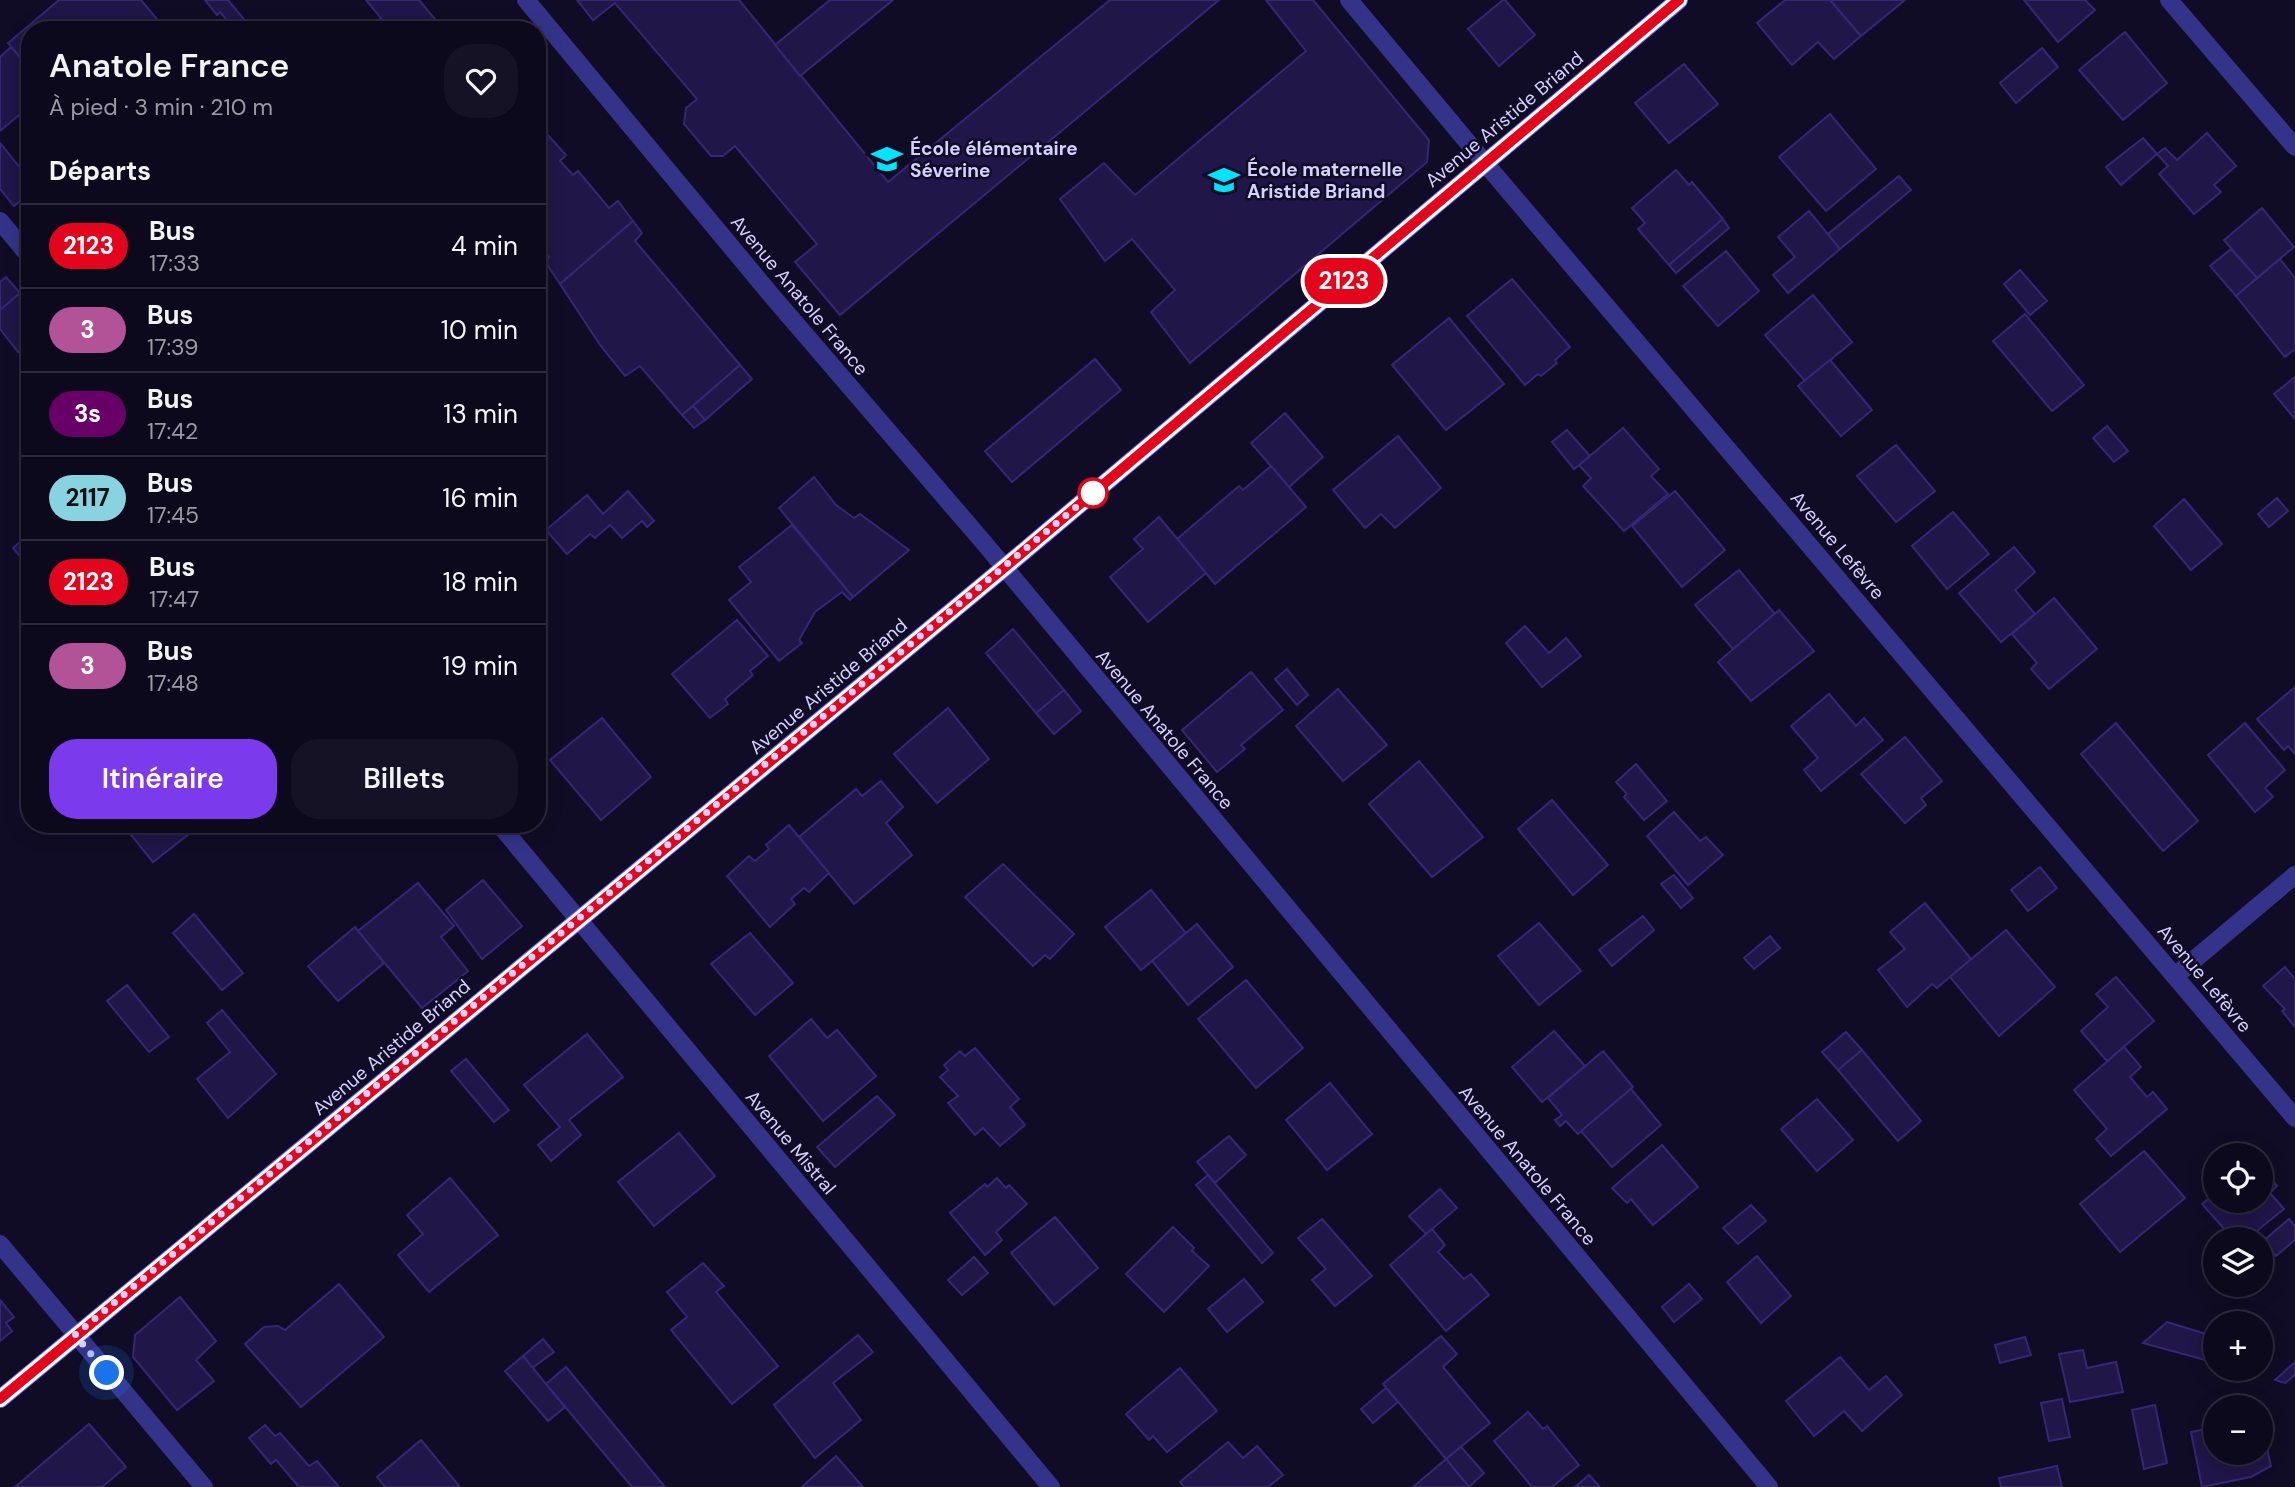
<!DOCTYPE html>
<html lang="fr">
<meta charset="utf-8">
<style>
body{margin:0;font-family:"DM Sans",sans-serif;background:#151225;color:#f1f3f6;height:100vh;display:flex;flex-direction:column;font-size:26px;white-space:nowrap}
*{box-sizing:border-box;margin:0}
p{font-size:23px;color:#9a9aa3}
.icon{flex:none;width:38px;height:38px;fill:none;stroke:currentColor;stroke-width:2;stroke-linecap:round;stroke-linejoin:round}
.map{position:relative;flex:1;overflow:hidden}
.side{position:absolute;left:21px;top:21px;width:525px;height:812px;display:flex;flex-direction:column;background:#0c091c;border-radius:28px;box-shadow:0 4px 18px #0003,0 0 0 2px #2c2a3b}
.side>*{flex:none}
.badge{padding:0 14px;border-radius:23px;font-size:24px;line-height:46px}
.fabs{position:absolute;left:2203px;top:1143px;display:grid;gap:14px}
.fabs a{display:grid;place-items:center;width:70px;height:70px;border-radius:50%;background:#0c091c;box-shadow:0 4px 18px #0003,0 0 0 2px #2c2a3b;font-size:35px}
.you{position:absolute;width:35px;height:35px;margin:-18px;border:5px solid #fff;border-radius:50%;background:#1a73e8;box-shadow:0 0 0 10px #1a73e833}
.map>.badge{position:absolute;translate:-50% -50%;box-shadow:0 0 0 4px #fff}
h2{padding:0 28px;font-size:26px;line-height:63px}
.round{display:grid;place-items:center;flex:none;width:74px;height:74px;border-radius:28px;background:#151225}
.summary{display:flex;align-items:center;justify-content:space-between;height:119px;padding:0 28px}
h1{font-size:33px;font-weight:600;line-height:52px}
.cta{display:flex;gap:14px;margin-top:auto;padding:14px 28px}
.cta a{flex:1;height:80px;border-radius:28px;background:#7c3aed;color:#fff;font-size:28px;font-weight:600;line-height:80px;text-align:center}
.cta a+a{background:#151225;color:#f1f3f6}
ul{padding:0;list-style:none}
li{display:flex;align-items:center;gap:21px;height:84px;padding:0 28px;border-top:2px solid #2c2a3b}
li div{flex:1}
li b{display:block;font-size:26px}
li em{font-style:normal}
li .badge{min-width:77px;font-weight:700;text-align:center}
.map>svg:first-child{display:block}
.building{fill:#201648;stroke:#352676;stroke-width:2}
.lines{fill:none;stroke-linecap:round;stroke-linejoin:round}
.street{stroke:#353389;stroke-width:18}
.secondary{stroke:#6a67ff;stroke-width:18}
.line-casing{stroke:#fff;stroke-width:16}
.line{stroke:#e3051c;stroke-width:10}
.walk{stroke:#d5d0ff;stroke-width:7;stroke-dasharray:0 12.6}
.stop-dot{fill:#fff;stroke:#e3051c;stroke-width:3.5}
.labels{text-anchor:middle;stroke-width:5;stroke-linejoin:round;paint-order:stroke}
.street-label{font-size:19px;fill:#d5d0ff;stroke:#100c25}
.poi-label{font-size:19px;font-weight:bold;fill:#d5d0ff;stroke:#100c25;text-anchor:start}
</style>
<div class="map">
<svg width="2295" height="1487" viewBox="0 0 2295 1487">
<rect width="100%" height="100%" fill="#100c25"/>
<g class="building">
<path d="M59,0H141L166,30H30V69L8,43Z"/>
<path d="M205,0H228L253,30H235L220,12L217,15Z"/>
<path d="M366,0H419L444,30H370L369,28L381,18Z"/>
<path d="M577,0H739L888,182L1110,0H1219L840,315L795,262L817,244L735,146L723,156H711L684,124L686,108L697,99L615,3L593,20Z"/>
<path d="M830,0H893L800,76L775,45Z"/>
<path d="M1266,0H1313L1429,140L1427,162L1190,363L1151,312L1175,290L1132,239L1105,261L1060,199L1104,163L1135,195L1306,51Z"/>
<path d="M1503,0H1505L1535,35L1499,66L1468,29Z"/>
<path d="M1785,0H1830L1861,36L1834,59L1818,42L1792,65L1757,23Z"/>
<path d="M1830,0H1905L1861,36Z"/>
<path d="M2024,0H2085L2095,10L2058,42Z"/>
<path d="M2125,32L2167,83L2123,120L2079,70Z"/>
<path d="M11,47L30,69V106L0,131V57Z"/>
<path d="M2042,48L2058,67L2016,103L2000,83Z"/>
<path d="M1684,64L1718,104L1669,143L1635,103Z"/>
<path d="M1830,114L1876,169L1826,211L1779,157Z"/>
<path d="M545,132L566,155L560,161L573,175L578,171L609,208L618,201L633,221L560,284L546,263L549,257L537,243V136L539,138Z"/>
<path d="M2207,133L2236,166L2214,185L2221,192L2194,214L2159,174L2168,166L2157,154L2165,148L2177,160Z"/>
<path d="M2143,138L2157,154L2121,185L2106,167Z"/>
<path d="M0,143L30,180V193L14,206L0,189Z"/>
<path d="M1676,170L1689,185L1692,182L1723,219L1669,265L1638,229L1645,223L1632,208Z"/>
<path d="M1899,176L1911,190L1840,249L1828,234Z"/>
<path d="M2262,208L2294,247L2257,278L2224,240Z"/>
<path d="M1809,211L1840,249L1788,293L1773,275L1795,257L1778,237Z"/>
<path d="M1723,219L1729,228L1676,273L1669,265Z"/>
<path d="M633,221L642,233L635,241L740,365L682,415L640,366L625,376L600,345L560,284Z"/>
<path d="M2231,249L2257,278L2236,296L2210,266Z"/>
<path d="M1726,251L1759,291L1718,326L1683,286Z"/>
<path d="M2280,259L2295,278V349L2285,357L2236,296Z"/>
<path d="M2020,270L2047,301L2030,315L2004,284Z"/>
<path d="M6,277L20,293L0,310V282Z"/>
<path d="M1512,279L1570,347L1555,360L1557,363L1541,376L1538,374L1525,385L1467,316Z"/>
<path d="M20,293L30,305V343L18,352L0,329V310Z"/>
<path d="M1813,295L1852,342L1805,381L1765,335Z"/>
<path d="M2025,314L2084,385L2052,411L1993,341Z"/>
<path d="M1449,318L1504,384L1446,430L1392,365Z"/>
<path d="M1095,359L1121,390L1012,482L985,451Z"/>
<path d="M1830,360L1872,410L1841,436L1798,386Z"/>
<path d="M740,365L752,379L705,420L693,406Z"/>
<path d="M2295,377V419L2274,394Z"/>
<path d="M693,406L705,420L694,428L682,415Z"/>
<path d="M1285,413L1323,457L1289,487L1251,443Z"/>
<path d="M2107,426L2128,451L2114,462L2093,438Z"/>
<path d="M1623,428L1659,469L1651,476L1668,494L1624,531L1583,486L1591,478L1579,465Z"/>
<path d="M1567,430L1590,456L1574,469L1552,442Z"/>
<path d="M1398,436L1441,488L1395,528L1381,514L1365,528L1333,490Z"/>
<path d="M1896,445L1935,491L1896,522L1857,476Z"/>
<path d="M1271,466L1306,507L1215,584L1177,539L1239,486L1243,490Z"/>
<path d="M814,477L836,505L854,518L860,514L909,550L853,597L779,508Z"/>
<path d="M628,491L654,521L647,527L642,521L622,538L610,525L595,538L590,534L567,554L546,530L587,495L603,514Z"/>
<path d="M1675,491L1725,550L1682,587L1632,526Z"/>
<path d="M2277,498L2288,511L2269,527L2258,514Z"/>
<path d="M2184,499L2222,544L2191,570L2154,526Z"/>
<path d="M1953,512L1989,554L1947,589L1912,546Z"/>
<path d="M1159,517L1206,573L1148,622L1110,577L1143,549L1134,539Z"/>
<path d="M792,525L853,597L850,600L842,592L815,612L799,640L802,643L779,661L729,600L751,582L739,567Z"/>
<path d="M30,533V568L13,548Z"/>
<path d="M2014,547L2035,572L2015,590L2035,614L2001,642L1959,593Z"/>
<path d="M1739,570L1775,614L1733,649L1695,605Z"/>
<path d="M2054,598L2097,649L2049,689L2031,669L2037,663L2012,634Z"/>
<path d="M1779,610L1814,651L1751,701L1718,662Z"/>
<path d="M737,620L768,656L750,671L753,675L725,699L728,704L710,718L672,674Z"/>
<path d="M1525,626L1549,653L1566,638L1581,656L1542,687L1506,643Z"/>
<path d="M1013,629L1064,690L1036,713L986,653Z"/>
<path d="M1287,669L1308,695L1297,705L1275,679Z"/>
<path d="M1251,672L1283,710L1241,745L1245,749L1217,772L1182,730Z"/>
<path d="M2295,687V754L2288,746L2284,750L2257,719Z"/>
<path d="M1338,689L1387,745L1343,781L1296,726Z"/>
<path d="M1064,690L1081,711L1054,734L1036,713Z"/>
<path d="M1829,694L1856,726L1864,718L1883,740L1821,791L1804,770L1818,758L1791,726Z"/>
<path d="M948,708L989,759L937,803L894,754Z"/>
<path d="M602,718L651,777L601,820L550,760Z"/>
<path d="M2116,723L2198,821L2163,851L2081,754Z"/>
<path d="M2245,723L2285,770L2265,788L2273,797L2255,812L2208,755Z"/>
<path d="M1905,737L1942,781L1921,798L1926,805L1905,823L1861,774Z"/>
<path d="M1419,761L1483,837L1432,877L1369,804Z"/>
<path d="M1636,764L1667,801L1644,820L1624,797L1627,794L1616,782Z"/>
<path d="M881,781L903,807L886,823L912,855L854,904L799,837L856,789L862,796Z"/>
<path d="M1552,800L1608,865L1573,895L1518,829Z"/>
<path d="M1674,812L1700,841L1706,837L1723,855L1688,885L1647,836Z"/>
<path d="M122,824H196L198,827L153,862Z"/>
<path d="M789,825L829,873L809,892L804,888L791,899L795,904L770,927L727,876L749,856L755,861L769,849L766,845Z"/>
<path d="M1003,864L1074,934L1050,959L1045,955L1033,966L965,897Z"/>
<path d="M2040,867L2057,888L2028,911L2011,890Z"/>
<path d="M1674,875L1693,898L1681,908L1661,884Z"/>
<path d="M483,880L522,926L482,959L446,910Z"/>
<path d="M418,883L454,926L441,937L468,971L422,1008L358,931Z"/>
<path d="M1151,890L1186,933L1141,970L1105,927Z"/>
<path d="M1925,903L1971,959L1937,988L1932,984L1907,1007L1878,970L1905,949L1890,932Z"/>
<path d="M194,914L243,973L222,990L173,933Z"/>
<path d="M1643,916L1654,930L1612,966L1599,950Z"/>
<path d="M1539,923L1581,971L1539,1005L1498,956Z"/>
<path d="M1197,924L1233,967L1188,1005L1152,961Z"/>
<path d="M355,927L384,963L338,1001L308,966Z"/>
<path d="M2006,930L2055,987L1999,1036L1950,977Z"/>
<path d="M750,933L793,983L755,1015L711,964Z"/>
<path d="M1770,936L1780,948L1754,969L1744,958Z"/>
<path d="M2285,967L2295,979V1027L2282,1011L2285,1009L2263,986Z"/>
<path d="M2116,977L2154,1021L2107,1061L2081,1031L2108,1007L2096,994Z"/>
<path d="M1246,980L1303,1048L1256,1088L1198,1019Z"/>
<path d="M127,985L169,1037L149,1052L107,1001Z"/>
<path d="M222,1010L276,1074L228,1118L197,1079L230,1052L207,1023Z"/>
<path d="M811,1019L827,1038L837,1030L876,1076L823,1121L769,1056Z"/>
<path d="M1554,1031L1585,1066L1542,1102L1512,1067Z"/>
<path d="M1846,1032L1862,1050L1838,1070L1822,1052Z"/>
<path d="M587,1034L623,1077L569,1120L581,1135L551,1161L538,1145L560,1127L524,1085Z"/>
<path d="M2124,1047L2141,1067L2130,1077L2147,1097L2153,1092L2167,1109L2111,1156L2096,1139L2107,1129L2074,1090Z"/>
<path d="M975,1048L1019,1099L1010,1107L1025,1125L1000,1146L983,1128L975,1135L948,1103L958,1096L940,1077L948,1070L944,1065L960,1051L965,1056Z"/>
<path d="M1862,1050L1921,1121L1898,1141L1838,1070Z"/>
<path d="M1603,1051L1633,1087L1578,1134L1566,1121L1560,1126L1555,1120L1562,1115L1548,1098Z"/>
<path d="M466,1059L509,1110L494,1122L451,1071Z"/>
<path d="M1330,1083L1372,1134L1327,1170L1286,1120Z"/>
<path d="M1631,1089L1661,1125L1612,1167L1581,1131Z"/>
<path d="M877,1096L895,1115L835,1167L817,1147Z"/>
<path d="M1817,1099L1853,1140L1817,1171L1781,1129Z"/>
<path d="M679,1133L715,1176L654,1226L618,1182Z"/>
<path d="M1229,1136L1246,1155L1215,1183L1197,1162Z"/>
<path d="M1662,1145L1698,1187L1653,1225L1631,1199L1627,1203L1612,1188Z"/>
<path d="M2144,1151L2185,1198L2120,1252L2080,1204Z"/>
<path d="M1208,1175L1273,1253L1262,1263L1196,1185Z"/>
<path d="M2268,1175L2277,1186L2270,1193L2284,1209L2247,1239H2233L2202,1204L2216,1193V1200H2261V1181Z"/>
<path d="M450,1178L498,1235L429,1292L398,1255L423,1234L407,1215Z"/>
<path d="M997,1178L1006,1188L1009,1185L1027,1204L996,1232L1002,1240L985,1255L950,1213L985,1184L987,1187Z"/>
<path d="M1440,1189L1457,1208L1426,1234L1409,1216Z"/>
<path d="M1751,1205L1766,1221L1738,1244L1723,1228Z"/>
<path d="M1055,1217L1098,1268L1054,1305L1011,1253Z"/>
<path d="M1322,1219L1372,1276L1335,1306L1312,1280L1326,1269L1298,1238Z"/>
<path d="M2289,1219L2295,1226V1240L2276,1256L2263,1241Z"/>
<path d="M1173,1227L1194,1248L1192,1251L1209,1266L1164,1312L1126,1274Z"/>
<path d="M1432,1229L1445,1245L1438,1252L1464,1279L1471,1274L1489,1295L1446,1331L1390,1265Z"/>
<path d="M1757,1256L1791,1296L1761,1323L1727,1282Z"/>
<path d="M974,1257L988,1273L962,1295L948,1280Z"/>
<path d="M703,1263L724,1286L716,1292L778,1366L732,1404L671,1330L687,1317L667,1292Z"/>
<path d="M1244,1279L1263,1302L1227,1332L1208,1309Z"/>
<path d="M339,1284L384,1337L301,1407L245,1344L264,1327L278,1326L285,1330Z"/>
<path d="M1689,1284L1702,1299L1674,1322L1662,1307Z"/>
<path d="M180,1297L216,1341L196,1360L214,1381L177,1410L133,1357L135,1335Z"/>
<path d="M0,1300L14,1317L6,1323L12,1331L0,1341Z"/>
<path d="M2167,1322L2216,1337V1363L2143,1343Z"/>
<path d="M858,1335L873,1352L833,1383L861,1420L815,1458L774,1405Z"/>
<path d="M1441,1336L1457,1354L1443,1367L1490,1423L1446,1459L1383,1384Z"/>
<path d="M2025,1337L2031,1355L2000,1363L1995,1345Z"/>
<path d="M543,1339L554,1352L532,1368L523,1356Z"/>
<path d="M2083,1350L2087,1368L2116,1362L2123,1392L2070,1402L2059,1354Z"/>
<path d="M523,1356L565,1407L548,1421L505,1371Z"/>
<path d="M1840,1357L1869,1390L1886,1376L1902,1395L1862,1431L1844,1411L1814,1436L1786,1401Z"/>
<path d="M2295,1362V1375L2285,1383L2275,1380Z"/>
<path d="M566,1367L665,1487H632L546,1384Z"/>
<path d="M1180,1368L1217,1411L1167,1452L1153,1436L1149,1440L1126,1414Z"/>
<path d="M1386,1388L1398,1402L1373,1423L1361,1409Z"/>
<path d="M2062,1399L2070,1437L2049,1441L2041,1403Z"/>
<path d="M2155,1405L2167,1463L2144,1469L2132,1410Z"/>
<path d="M1528,1412L1543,1429L1547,1426L1579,1465L1552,1487H1532L1494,1441Z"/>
<path d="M2261,1423L2271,1466L2251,1477L2202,1487L2191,1432L2216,1427V1452H2261Z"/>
<path d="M89,1424L126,1467L102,1487H15Z"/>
<path d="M265,1425L275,1436L280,1433L309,1466L317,1461L339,1487H299L276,1460L271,1464L249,1438Z"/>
<path d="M421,1440L460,1487H385L377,1477Z"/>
<path d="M1228,1442L1243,1458L1257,1446L1283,1475L1268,1487H1184L1180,1482Z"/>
<path d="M1461,1447L1484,1473L1469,1487L1446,1459Z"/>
<path d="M836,1456L863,1487H802Z"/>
<path d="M1446,1459L1469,1487H1413Z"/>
<path d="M2057,1466L2062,1487H2001L1999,1478Z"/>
<path d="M1589,1475L1600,1487H1575Z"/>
</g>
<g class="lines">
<g class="street">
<path d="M526,0L772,296L985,544L1769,1487"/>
<path d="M1349,0L1485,163L2295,1118"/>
<path d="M2169,0L2295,147"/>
<path d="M0,221L30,257"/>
<path d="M499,824L1051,1487"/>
<path d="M2176,975L2295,875"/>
<path d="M0,1244L204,1487"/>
</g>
<path class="secondary" d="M0,1399L1004,568L1679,0"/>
</g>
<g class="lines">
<defs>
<path id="line" d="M0,1399L1004,568L1679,0"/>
</defs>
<use href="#line" class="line-casing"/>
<use href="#line" class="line"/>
<path class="walk" d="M107,1373L75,1335L1093,493"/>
</g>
<defs>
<symbol id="school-bare" viewBox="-9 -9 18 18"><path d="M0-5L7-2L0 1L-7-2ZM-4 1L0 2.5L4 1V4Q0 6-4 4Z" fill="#00e4fb" stroke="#100c25" stroke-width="2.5" paint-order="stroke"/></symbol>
</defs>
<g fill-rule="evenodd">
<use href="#school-bare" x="865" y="137" width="44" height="44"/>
<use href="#school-bare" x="1202" y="158" width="44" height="44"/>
</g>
<circle class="stop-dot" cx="1093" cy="493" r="14"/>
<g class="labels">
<g class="street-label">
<text transform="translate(1504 119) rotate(-40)" y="7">Avenue Aristide Briand</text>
<text transform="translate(800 295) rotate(50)" y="7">Avenue Anatole France</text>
<text transform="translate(1838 545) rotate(50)" y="7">Avenue Lefèvre</text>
<text transform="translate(828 686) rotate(-40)" y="7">Avenue Aristide Briand</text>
<text transform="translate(1165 729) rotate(50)" y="7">Avenue Anatole France</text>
<text transform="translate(2205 978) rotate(50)" y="7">Avenue Lefèvre</text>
<text transform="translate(391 1047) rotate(-40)" y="7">Avenue Aristide Briand</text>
<text transform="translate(791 1142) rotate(50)" y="7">Avenue Mistral</text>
<text transform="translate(1528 1165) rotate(50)" y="7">Avenue Anatole France</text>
</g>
<g class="poi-label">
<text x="910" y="155">École élémentaire<tspan x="910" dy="22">Séverine</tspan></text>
<text x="1247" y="176">École maternelle<tspan x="1247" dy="22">Aristide Briand</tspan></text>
</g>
</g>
</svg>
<div class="fabs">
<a><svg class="icon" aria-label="locate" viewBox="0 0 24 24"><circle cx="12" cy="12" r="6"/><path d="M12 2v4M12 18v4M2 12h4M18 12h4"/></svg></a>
<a><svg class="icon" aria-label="layers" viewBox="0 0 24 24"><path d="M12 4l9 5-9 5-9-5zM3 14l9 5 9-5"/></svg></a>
<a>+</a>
<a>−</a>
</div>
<div class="you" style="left:107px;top:1373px"></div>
<b class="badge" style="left:1344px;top:281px;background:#e3051c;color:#fff">2123</b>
<section class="side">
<div class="summary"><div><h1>Anatole France</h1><p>À pied · 3 min · 210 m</p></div><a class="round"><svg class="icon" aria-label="heart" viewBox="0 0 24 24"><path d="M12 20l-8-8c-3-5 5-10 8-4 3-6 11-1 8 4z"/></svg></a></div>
<h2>Départs</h2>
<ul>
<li><span class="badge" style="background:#e3051c;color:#fff">2123</span><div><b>Bus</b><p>17:33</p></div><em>4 min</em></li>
<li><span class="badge" style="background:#b25397;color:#fff">3</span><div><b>Bus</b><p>17:39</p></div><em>10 min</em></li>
<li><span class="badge" style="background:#680068;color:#fff">3s</span><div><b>Bus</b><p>17:42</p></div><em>13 min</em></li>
<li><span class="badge" style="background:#87d3df;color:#111">2117</span><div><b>Bus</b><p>17:45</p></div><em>16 min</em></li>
<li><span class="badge" style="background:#e3051c;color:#fff">2123</span><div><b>Bus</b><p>17:47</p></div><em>18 min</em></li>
<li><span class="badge" style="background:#b25397;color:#fff">3</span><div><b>Bus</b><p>17:48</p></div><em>19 min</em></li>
</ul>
<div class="cta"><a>Itinéraire</a><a>Billets</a></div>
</section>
</div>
